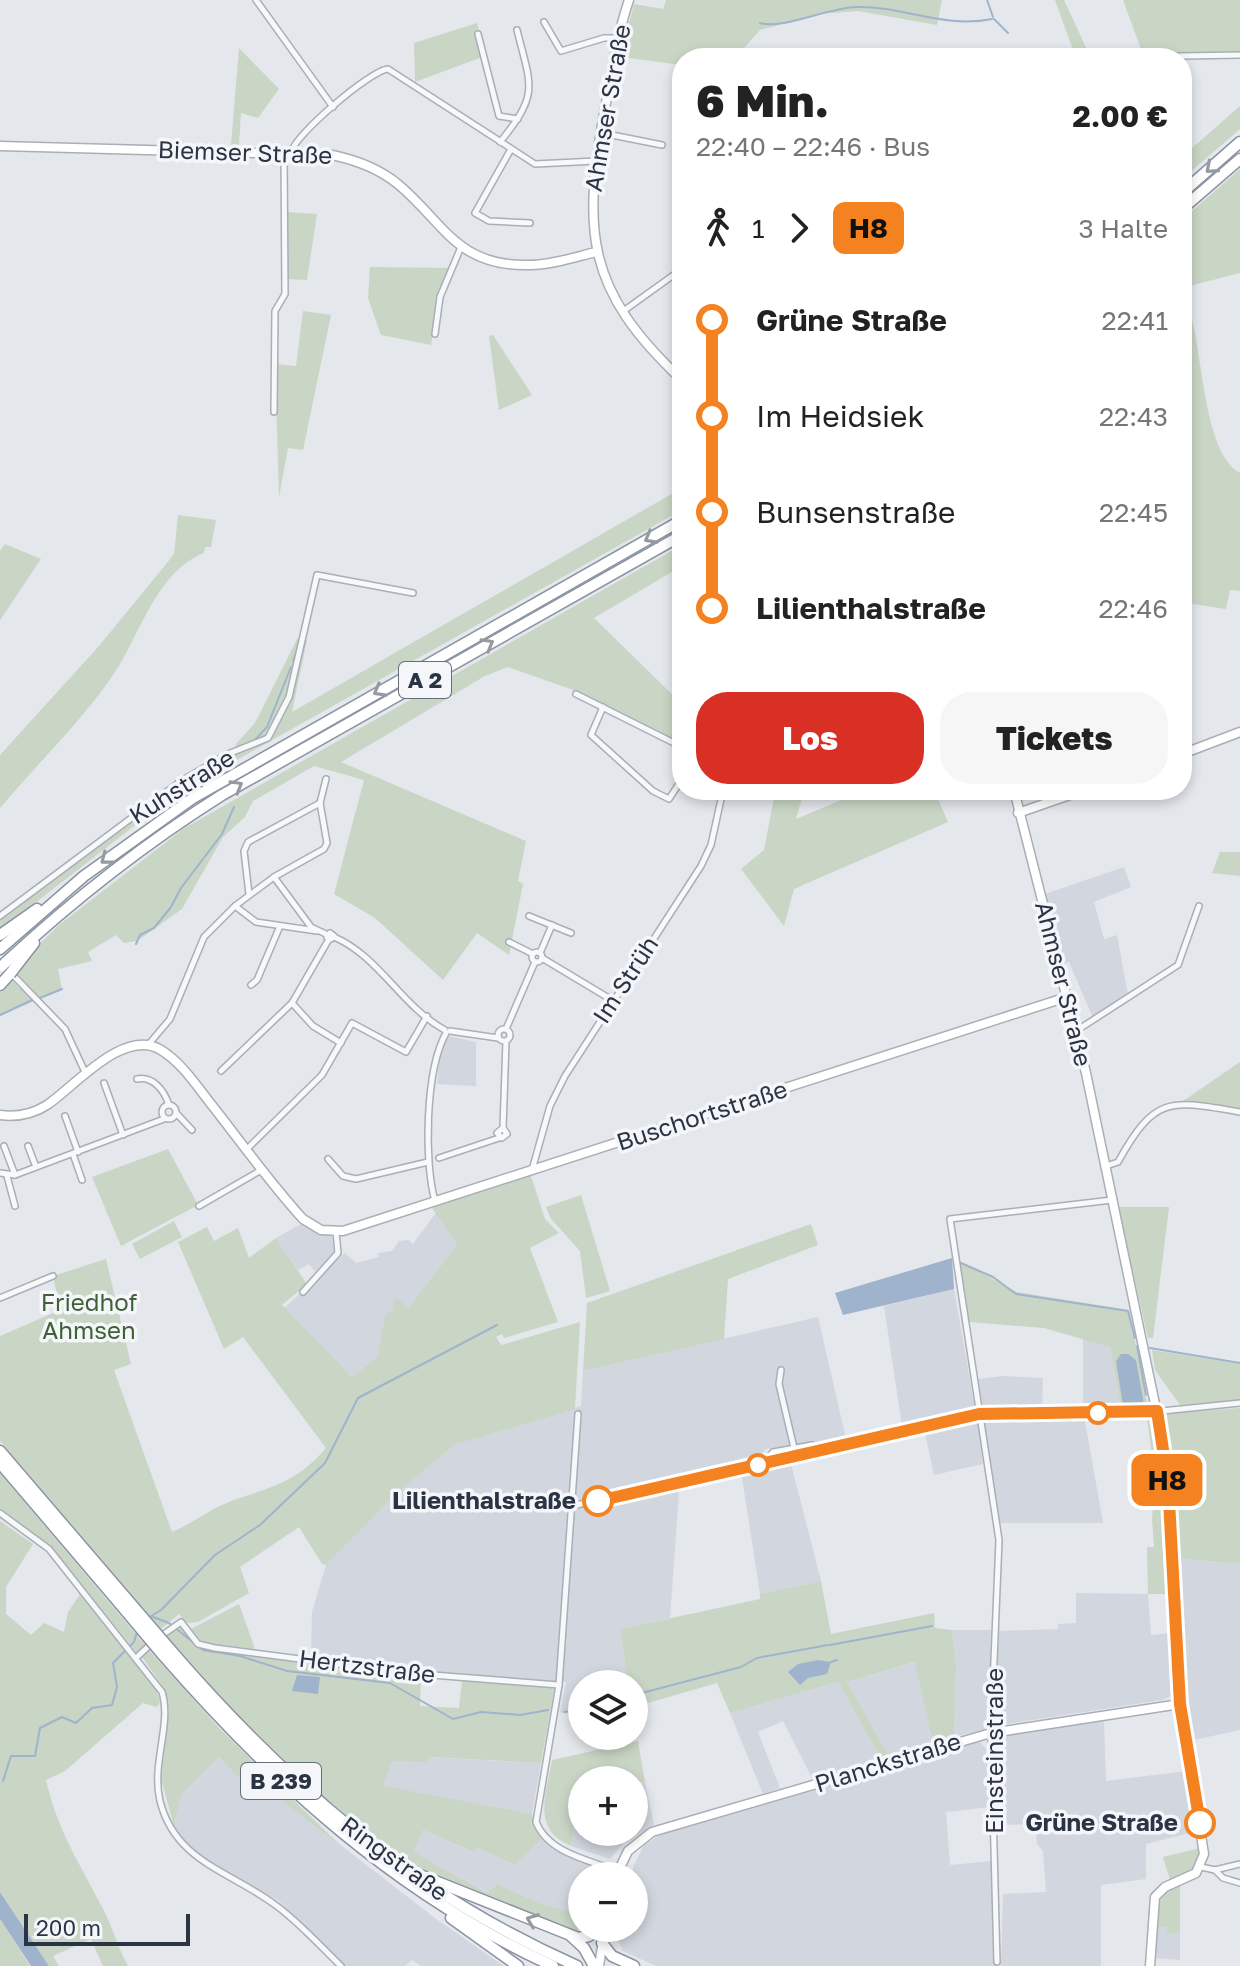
<!DOCTYPE html>
<html lang="de">
<meta charset="utf-8">
<style>
body{margin:0;font-family:"Golos Text",sans-serif;background:#f6f6f6;color:#222;height:100vh;display:flex;flex-direction:column;font-size:30px;white-space:nowrap}
*{box-sizing:border-box;margin:0}
p{font-size:26px;color:#767676}
.icon{flex:none;width:44px;height:44px;fill:none;stroke:currentColor;stroke-width:2;stroke-linecap:round;stroke-linejoin:round}
.map{position:relative;flex:1;overflow:hidden}
.panel{position:absolute;left:672px;top:48px;width:520px;height:752px;display:flex;flex-direction:column;background:#fff;border-radius:32px;box-shadow:0 4px 12px #0003}
.panel>*{flex:none}
.badge{padding:0 16px;border-radius:12px;font-size:28px;line-height:52px}
.tools{position:absolute;left:568px;top:1670px;display:grid;gap:16px}
.tools a{display:grid;place-items:center;width:80px;height:80px;border-radius:50%;background:#fff;box-shadow:0 4px 12px #0003;font-size:40px}
.scale{position:absolute;left:24px;bottom:20px;width:166px;box-sizing:border-box;padding-left:8px;border:4px solid #2b3445;border-top:0;font-size:22px;line-height:28px;white-space:nowrap;color:#2b3445;-webkit-text-stroke:6px #f4f6f9;paint-order:stroke}
.map>.badge{position:absolute;translate:-50% -50%;box-shadow:0 0 0 4px #fff}
.legs{display:flex;align-items:center;gap:12px;height:88px;padding:0 24px;font-size:26px}
.legs p{margin-inline-start:auto}
.headline{display:flex;align-items:center;justify-content:space-between;height:136px;padding:0 24px}
h1{font-size:44px;font-weight:800;line-height:60px}
.cta{display:flex;gap:16px;margin-top:auto;padding:16px 24px}
.cta a{flex:1;height:92px;border-radius:32px;background:#d93025;color:#fff;font-size:32px;font-weight:800;line-height:92px;text-align:center}
.cta a+a{background:#f6f6f6;color:#222}
ul{padding:0 24px;list-style:none}
li{display:flex;align-items:center;gap:28px;height:96px;font-size:30px}
li i{display:grid;place-items:center;width:12px;height:100%;margin:0 10px;background:currentColor}
li i::after{content:'';width:20px;height:20px;margin:-10px;border:6px solid;border-radius:50%;background:#fff}
li p{margin-inline-start:auto}
li:first-child i{background:linear-gradient(#0000 50%,currentColor 0)}
li:last-child i{background:linear-gradient(currentColor 50%,#0000 0)}
.map>svg:first-child{display:block}
.built{fill:#d2d6de}
.green{fill:#c9d6c5}
.water{fill:#9fb4cc}
.lines{fill:none;stroke-linecap:round;stroke-linejoin:round}
.stream{stroke:#9fb4cc;stroke-width:2}
.street-casing{stroke:#a9aeb7;stroke-width:8}
.secondary-casing{stroke:#a9aeb7;stroke-width:11}
.highway-casing{stroke:#8b94a3;stroke-width:13}
.street{stroke:#f7f8fa;stroke-width:5}
.secondary{stroke:#fff;stroke-width:8}
.highway{stroke:#fff;stroke-width:10}
.highway-bridge-casing{stroke:#8b94a3;stroke-width:13;stroke-linecap:butt}
.highway-bridge{stroke:#fff;stroke-width:10}
.oneway{stroke:#959aa2}
.line-1-casing{stroke:#fff;stroke-width:18}
.line-1{stroke:#f58220;stroke-width:12}
.stop-1-dot{fill:#fff;stroke:#f58220;stroke-width:4}
.labels{text-anchor:middle;stroke-width:7;stroke-linejoin:round;paint-order:stroke}
.shield{fill:#f4f6f9;stroke:#676e7b;stroke-width:2}
.shield-label{font-size:22px;font-weight:bold;fill:#2b3445}
.street-label{font-size:24px;fill:#2b3445;stroke:#f4f6f9}
.park-label{font-size:24px;fill:#3f6138;stroke:#f4f6f9}
.stop-label{font-size:24px;font-weight:bold;fill:#2b3445;stroke:#f4f6f9;text-anchor:end}
</style>
<div class="map">
<svg width="1240" height="1966" viewBox="0 0 1240 1966">
<rect width="100%" height="100%" fill="#e4e7ec"/>
<g class="built">
<path d="M1124,867L1131,887L1094,902L1104,939L1117,935L1128,995L1093,1018L1069,962L1061,965L1042,895Z"/>
<path d="M448,1036L476,1042V1086L437,1084L440,1054Z"/>
<path d="M436,1213L457,1244L409,1307L394,1298L392,1313L385,1314L377,1357L352,1377L284,1308L345,1253L356,1263L379,1257L378,1253L392,1251L399,1241L409,1240L413,1244Z"/>
<path d="M303,1223L314,1232L332,1236L334,1252L315,1272L309,1264L298,1270L276,1238Z"/>
<path d="M954,1289L975,1409L902,1426L884,1306Z"/>
<path d="M818,1317L846,1439L766,1449L756,1459L680,1478L670,1618L620,1629L628,1684H582V1707L560,1713L566,1682L405,1669L311,1657L312,1612L326,1565L394,1496L454,1445L581,1406L583,1371Z"/>
<path d="M1083,1338L1110,1347L1121,1408H1083Z"/>
<path d="M1003,1376L1043,1378L1042,1408H983L978,1379Z"/>
<path d="M1084,1416L1103,1523H998L983,1421L986,1417Z"/>
<path d="M973,1418L978,1422L983,1464L934,1475L924,1429Z"/>
<path d="M790,1460L821,1581L760,1594L741,1471Z"/>
<path d="M1175,1558L1240,1564V1730L1189,1741Z"/>
<path d="M1076,1593L1148,1594L1151,1635L1170,1633L1171,1696L1162,1700L994,1726L999,1631L1058,1629V1624L1076,1623Z"/>
<path d="M952,1630H991L989,1724L985,1729L954,1737L956,1666Z"/>
<path d="M916,1662L933,1744L889,1756L847,1682Z"/>
<path d="M838,1682L881,1759L812,1778L783,1721L758,1732L780,1788L763,1794L730,1713Z"/>
<path d="M1104,1721L1106,1781L1187,1771L1197,1831L1146,1844V1879L1101,1885V1966H1001L1003,1894L1046,1892L1043,1851L1037,1844L1035,1824L999,1825L996,1746L1001,1737L1009,1735Z"/>
<path d="M979,1742L989,1751L991,1807L946,1812L950,1865L992,1861L995,1966H656L623,1951L619,1943L621,1928H634L633,1867L644,1845L660,1835Z"/>
<path d="M387,1755L541,1763L532,1814L383,1787Z"/>
<path d="M219,1757L257,1795L266,1787L436,1919L504,1966H421L412,1960L405,1966H345L279,1901L194,1853L174,1826L181,1795Z"/>
<path d="M645,1782L654,1825L623,1844L610,1859L571,1846L579,1797L582,1794V1832H634V1784Z"/>
<path d="M423,1830L470,1851L478,1848L515,1865L542,1839L554,1850L590,1864L588,1876H582L579,1914L544,1905L497,1884L489,1893L412,1852Z"/>
<path d="M1157,1927H1167V1933H1180V1960L1154,1958Z"/>
</g>
<g class="green">
<path d="M666,0H942L937,25L858,11L820,14L760,30L735,58H682V65L620,57L634,4L663,9Z"/>
<path d="M1055,0H1064L1089,54L1142,52L1123,0H1240V51L1076,58Z"/>
<path d="M477,23L485,56L415,82L414,43Z"/>
<path d="M239,48L279,89L258,118L241,113L239,145H231Z"/>
<path d="M1240,106V129L1182,179V157Z"/>
<path d="M1240,169V273L1182,288V220Z"/>
<path d="M287,212L317,214L307,280L287,279Z"/>
<path d="M370,267L449,268L438,299L431,345L381,335L368,298Z"/>
<path d="M1182,293C1205,328 1198,450 1240,473V591L1230,590L1226,609L1186,603L1191,588L1182,584Z"/>
<path d="M303,311L331,315L303,450L288,448L279,497L275,364L296,366Z"/>
<path d="M493,335L532,395L499,410L489,336Z"/>
<path d="M682,488V510L219,770L151,813L0,930V917L183,782L235,752L236,744L255,723L297,639L307,640L292,712Z"/>
<path d="M178,515L216,520L211,547H205L204,553C154,573 140,638 111,678C79,724 36,765 0,808V755L99,646L167,563L174,554Z"/>
<path d="M5,544L41,559L0,620V551Z"/>
<path d="M682,545V566L594,618L682,704V743L576,691L508,667L485,676L341,762L526,841L518,881L523,884L509,955L477,933L443,980L375,918L334,894L364,780L314,766L253,801L245,817L223,837L182,909L137,941L124,943L116,935L88,952L92,961L58,969L62,989L0,1016V993L12,980L19,988L25,984L17,974L28,955L59,925L183,829Z"/>
<path d="M865,790H934L948,822L794,889L784,926L741,869L764,850L775,792L802,798L796,819Z"/>
<path d="M1220,852H1240V876L1212,873Z"/>
<path d="M1240,1062V1109L1183,1101Z"/>
<path d="M168,1149L198,1205L121,1246L92,1177Z"/>
<path d="M527,1175L531,1176L545,1219L559,1233L530,1248L558,1322L504,1338L502,1334L496,1337L501,1345L580,1322L575,1409L454,1445L394,1496L326,1565L322,1564L299,1527L240,1567L249,1593L198,1622L187,1623L179,1614L161,1629L0,1441V1336L60,1310L53,1276L106,1259L131,1364L114,1370L172,1532C189,1525 205,1513 222,1505C264,1487 292,1488 326,1448L243,1337L224,1349L178,1242L207,1227L214,1241L238,1228L249,1258L276,1238L307,1284L282,1305L352,1377L377,1357L385,1314L392,1312L394,1297L409,1307L457,1244L432,1208Z"/>
<path d="M581,1195L610,1291L586,1298L580,1251L551,1219L546,1207Z"/>
<path d="M1118,1207H1169L1153,1338H1148Z"/>
<path d="M174,1221L182,1237L140,1259L132,1244Z"/>
<path d="M811,1224L818,1245L728,1279L724,1339L583,1371L587,1303Z"/>
<path d="M959,1261L1017,1292L1129,1310L1148,1407L1121,1408L1110,1347L1044,1328L969,1322L960,1282Z"/>
<path d="M1152,1350L1240,1364V1400L1180,1405L1155,1370Z"/>
<path d="M1240,1408V1564L1175,1558L1162,1419L1167,1413Z"/>
<path d="M1147,1417L1155,1421L1167,1594H1148L1147,1547H1154L1152,1519L1155,1479Z"/>
<path d="M0,1473L145,1645L137,1653L51,1546L0,1508Z"/>
<path d="M0,1521L33,1544L6,1587V1614L31,1635L44,1623L64,1632L68,1612L81,1593L156,1689L160,1702L157,1707L143,1703L65,1771L46,1780C58,1832 80,1864 103,1909C113,1928 118,1948 128,1966H103L91,1939L53,1956L59,1966H49L0,1892Z"/>
<path d="M821,1581L831,1634L934,1613L935,1628L952,1630L956,1666L954,1737L933,1744L915,1662L847,1682L889,1756L881,1759L838,1682L730,1713L717,1683L634,1707V1684H628L620,1629L760,1599V1594Z"/>
<path d="M239,1604L255,1649L203,1643L191,1629Z"/>
<path d="M179,1625L200,1648L421,1678L420,1706L459,1708L462,1681L551,1687L554,1690L541,1763L430,1757L426,1762L392,1761L383,1786L532,1814L534,1827L542,1839L515,1865L478,1848L471,1851L423,1830L413,1852L488,1893L497,1884L544,1905L578,1913L582,1899L584,1928L577,1931L476,1894L424,1872L399,1856L309,1785L242,1720L166,1635Z"/>
<path d="M149,1650L218,1727L341,1846L266,1788L257,1796L219,1757L181,1795L174,1826L161,1779L169,1708L162,1685L142,1657Z"/>
<path d="M638,1741L645,1782L582,1780L571,1846C531,1829 546,1795 552,1760Z"/>
<path d="M1200,1848L1194,1869L1170,1880L1163,1857Z"/>
<path d="M1180,1886V1933H1167V1927H1157C1157,1905 1158,1894 1180,1886Z"/>
<path d="M0,1919L30,1966H0Z"/>
</g>
<g class="water">
<path d="M952,1258L954,1289L843,1315L835,1293Z"/>
<path d="M1121,1354H1128L1136,1360L1144,1405L1123,1406L1116,1361Z"/>
<path d="M818,1660L831,1662L827,1674L808,1678L800,1685L788,1672L798,1664Z"/>
<path d="M297,1675L320,1677L318,1694L292,1691Z"/>
<path d="M0,1892L49,1966H31L0,1919Z"/>
</g>
<g class="lines">
<g class="stream">
<path d="M987,0L993,17"/>
<path d="M994,19L1008,33"/>
<path d="M760,23C782,30 829,7 857,7C903,6 945,29 992,19"/>
<path d="M293,661L298,647"/>
<path d="M253,742L267,727L291,667"/>
<path d="M136,944L140,935L154,928L171,907L181,888L222,834L234,807"/>
<path d="M40,998L62,989"/>
<path d="M0,1015L32,1000"/>
<path d="M986,1019L1029,1005"/>
<path d="M924,1039L980,1021"/>
<path d="M800,1079L872,1056"/>
<path d="M961,1263L993,1277L1016,1294L1128,1311L1135,1338"/>
<path d="M1137,1346L1146,1395"/>
<path d="M1150,1348L1240,1363"/>
<path d="M153,1617L169,1623L203,1650L240,1656L287,1671L390,1683L453,1719L481,1712L520,1715L548,1710"/>
<path d="M148,1618L161,1610L215,1555L260,1525L325,1463L358,1398L497,1325"/>
<path d="M830,1645L932,1626"/>
<path d="M831,1662L837,1660"/>
<path d="M634,1695L741,1667L757,1658L828,1645"/>
<path d="M564,1712L582,1710"/>
<path d="M3,1781L11,1756H35L40,1728L62,1717L76,1723L92,1708L112,1705L117,1687L113,1663L134,1642L137,1632"/>
</g>
<defs>
<g id="street">
<path d="M256,0L333,107"/>
<path d="M544,22L561,51L604,38H617"/>
<path d="M478,34L499,116L518,119"/>
<path d="M1067,58L1240,55"/>
<path d="M602,133L662,145"/>
<path d="M500,142C540,93 531,87 517,30"/>
<path d="M511,149L475,213L489,221L530,223"/>
<path d="M291,153C293,136 371,70 388,69L535,164L596,161"/>
<path d="M622,312L682,269"/>
<path d="M435,334L440,297L461,247"/>
<path d="M274,412L275,311L285,294L284,153"/>
<path d="M576,694L682,747"/>
<path d="M603,707L591,735L653,791L669,799L682,779"/>
<path d="M274,877L311,927L328,935"/>
<path d="M249,894L244,851L248,842L320,803"/>
<path d="M235,906L274,877L324,849L327,843L320,803L326,779"/>
<path d="M0,916L181,781L228,754L268,738L289,697L317,575L413,593"/>
<path d="M529,916L571,933"/>
<path d="M330,933L334,936L331,939L327,937Z"/>
<path d="M334,937C379,956 402,1007 445,1030"/>
<path d="M509,942L533,954"/>
<circle cx="537" cy="957" r="5"/>
<path d="M540,953L552,925"/>
<path d="M542,958L612,1000"/>
<path d="M10,972L65,1029L85,1072"/>
<path d="M251,985L257,980L280,926"/>
<path d="M292,1003L313,1026L341,1043"/>
<path d="M506,1029L535,962"/>
<circle cx="504" cy="1035" r="6"/>
<path d="M450,1031L498,1038"/>
<path d="M1076,1031L1178,965L1199,906"/>
<path d="M148,1045L170,1019L204,937L235,906L256,922L317,931"/>
<path d="M221,1071L292,1003L329,939"/>
<path d="M137,1079C153,1076 164,1090 169,1105"/>
<path d="M104,1083L123,1135"/>
<circle cx="169" cy="1112" r="7"/>
<path d="M177,1114L192,1130"/>
<path d="M65,1116L78,1152"/>
<path d="M503,1128L497,1133L502,1138L507,1134L503,1128L506,1041"/>
<path d="M4,1146L15,1175"/>
<path d="M28,1146L36,1167"/>
<path d="M247,1149L322,1075L352,1023L406,1052L427,1016"/>
<path d="M73,1154L82,1180"/>
<path d="M439,1158L499,1138"/>
<path d="M328,1159L343,1176L356,1179L428,1162"/>
<path d="M1106,1166L1118,1162C1155,1095 1170,1100 1240,1112"/>
<path d="M532,1170L550,1106L565,1076L701,866L711,845L723,790"/>
<path d="M0,1173L15,1175L164,1119"/>
<path d="M7,1176L15,1206"/>
<path d="M435,1201C424,1163 425,1071 446,1033"/>
<path d="M199,1206L263,1169"/>
<path d="M303,1292L338,1253L336,1232"/>
<path d="M0,1298L53,1276"/>
<path d="M781,1370L779,1384L794,1448"/>
<path d="M578,1414L559,1685L536,1822C548,1853 589,1860 617,1871"/>
<path d="M765,1462L773,1452L812,1445L815,1450"/>
<path d="M572,1506L979,1414L1152,1412L1240,1403"/>
<path d="M0,1513L49,1549L162,1692C172,1725 151,1763 160,1801C175,1861 229,1871 274,1904C298,1921 319,1945 341,1966"/>
<path d="M161,1636L181,1622L198,1644L215,1648L407,1673L559,1685"/>
<path d="M136,1658L153,1642"/>
<path d="M1201,1867L1215,1870L1240,1864"/>
<path d="M1215,1870L1223,1878L1240,1883"/>
<path d="M997,1962L991,1733L999,1540L950,1219L1112,1200"/>
</g>
<g id="secondary">
<path d="M629,0C617,35 612,72 605,108C582,232 586,290 682,380"/>
<path d="M0,146L332,155C356,160 380,169 399,185C445,224 457,267 530,265C552,265 575,257 596,252"/>
<path d="M1182,754L1240,732"/>
<path d="M1014,790L1086,1073L1161,1433L1170,1516L1180,1704L1204,1854L1196,1873L1165,1887L1155,1897L1150,1966"/>
<path d="M1018,813L1084,790"/>
<path d="M0,1115C16,1117 33,1114 47,1105C74,1087 124,1027 161,1050C182,1063 196,1085 211,1104C241,1142 270,1183 303,1219L321,1230L343,1231L1067,997"/>
<path d="M616,1876L628,1851L652,1832L991,1733L1180,1704"/>
<path d="M599,1966L605,1928"/>
</g>
<g id="highway">
<path d="M1182,193L1240,142"/>
<path d="M1182,209L1240,159"/>
<path d="M0,935L37,909"/>
<path d="M0,949L84,876L193,798L682,520"/>
<path d="M5,963C73,900 144,844 222,795L682,535"/>
<path d="M13,970L34,943"/>
<path d="M0,985L10,974"/>
<path d="M0,1451L126,1598"/>
<path d="M0,1463L120,1604"/>
<path d="M169,1648C287,1785 410,1892 577,1966"/>
<path d="M162,1654C273,1782 398,1895 553,1966"/>
<path d="M420,1875L578,1938L589,1936L598,1928"/>
<path d="M451,1918L518,1966"/>
<path d="M571,1936L584,1948L594,1966"/>
<path d="M602,1943L612,1956L634,1966"/>
</g>
</defs>
<use href="#street" class="street-casing"/>
<use href="#secondary" class="secondary-casing"/>
<use href="#highway" class="highway-casing"/>
<use href="#street" class="street"/>
<use href="#secondary" class="secondary"/>
<use href="#highway" class="highway"/>
<defs>
<g id="highway-bridge">
<path d="M2,966L5,963"/>
<path d="M10,974L13,970"/>
<path d="M126,1598L169,1648"/>
<path d="M120,1604L162,1654"/>
</g>
</defs>
<use href="#highway-bridge" class="highway-bridge-casing"/>
<use href="#highway-bridge" class="highway-bridge"/>
</g>
<defs><path id="oneway-chevron" d="M-2-3.5L2.5 0L-2 3.5" fill="none" stroke-width="1.6" stroke-linecap="round" stroke-linejoin="round" transform="scale(2)"/></defs>
<g class="oneway">
<use href="#oneway-chevron" transform="translate(1211 168) rotate(139)"/>
<use href="#oneway-chevron" transform="translate(650 538) rotate(151)"/>
<use href="#oneway-chevron" transform="translate(488 644) rotate(-30)"/>
<use href="#oneway-chevron" transform="translate(379 691) rotate(151)"/>
<use href="#oneway-chevron" transform="translate(237 786) rotate(-30)"/>
<use href="#oneway-chevron" transform="translate(106 859) rotate(142)"/>
<use href="#oneway-chevron" transform="translate(532 1920) rotate(-159)"/>
</g>
<g class="lines">
<defs>
<path id="line-1" d="M598,1501L979,1414L1157,1411L1168,1482L1180,1704L1200,1823"/>
</defs>
<use href="#line-1" class="line-1-casing"/>
<use href="#line-1" class="line-1"/>
</g>
<g class="stop-1-dot">
<circle cx="1098" cy="1413" r="10"/>
<circle cx="758" cy="1465" r="10"/>
<circle cx="598" cy="1501" r="14"/>
<circle cx="1200" cy="1823" r="14"/>
</g>
<g class="labels">
<g class="shield">
<rect x="399" y="662" width="52" height="36" rx="6"/>
<rect x="241" y="1763" width="80" height="36" rx="6"/>
</g>
<g class="shield-label">
<text x="425" y="688">A 2</text>
<text x="281" y="1789">B 239</text>
</g>
<g class="street-label">
<text transform="translate(608 108) rotate(-80)" y="8">Ahmser Straße</text>
<text transform="translate(245 153) rotate(2)" y="8">Biemser Straße</text>
<text transform="translate(182 787) rotate(-32)" y="8">Kuhstraße</text>
<text transform="translate(626 980) rotate(-57)" y="8">Im Strüh</text>
<text transform="translate(1063 984) rotate(76)" y="8">Ahmser Straße</text>
<text transform="translate(702 1116) rotate(-18)" y="8">Buschortstraße</text>
<text transform="translate(367 1667) rotate(7)" y="8">Hertzstraße</text>
<text transform="translate(995 1751) rotate(-90)" y="8">Einsteinstraße</text>
<text transform="translate(888 1763) rotate(-17)" y="8">Planckstraße</text>
<text transform="translate(394 1859) rotate(36)" y="8">Ringstraße</text>
</g>
<g class="park-label">
<text x="89" y="1311">Friedhof<tspan x="89" dy="28">Ahmsen</tspan></text>
</g>
<g class="stop-label">
<text x="576" y="1509">Lilienthalstraße</text>
<text x="1178" y="1831">Grüne Straße</text>
</g>
</g>
</svg>
<div class="tools">
<a><svg class="icon" aria-label="layers" viewBox="0 0 24 24"><path d="M12 4l9 5-9 5-9-5zM3 14l9 5 9-5"/></svg></a>
<a>+</a>
<a>−</a>
</div>
<div class="scale">200 m</div>
<b class="badge" style="left:1167px;top:1480px;background:#f58220;color:#111">H8</b>
<section class="panel">
<div class="headline"><div><h1>6 Min.</h1><p>22:40 – 22:46 · Bus</p></div><b>2.00 €</b></div>
<div class="legs"><svg class="icon" aria-label="walk" viewBox="0 0 24 24"><circle cx="13" cy="4" r="2"/><path d="M13 8l-2 6 4 7M11 14l-3 7M7 12l3-4h3l4 4"/></svg>1<svg class="icon" aria-label="forward" viewBox="0 0 24 24"><path d="M9 5l7 7-7 7"/></svg><b class="badge" style="background:#f58220;color:#111">H8</b><p>3 Halte</p></div>
<ul>
<li><i style="color:#f58220"></i><b>Grüne Straße</b><p>22:41</p></li>
<li><i style="color:#f58220"></i><span>Im Heidsiek</span><p>22:43</p></li>
<li><i style="color:#f58220"></i><span>Bunsenstraße</span><p>22:45</p></li>
<li><i style="color:#f58220"></i><b>Lilienthalstraße</b><p>22:46</p></li>
</ul>
<div class="cta"><a>Los</a><a>Tickets</a></div>
</section>
</div>
